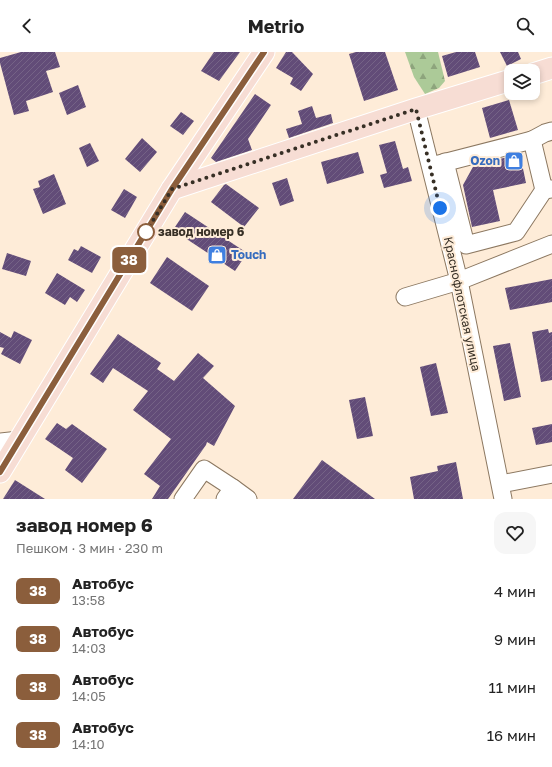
<!DOCTYPE html>
<html lang="ru">
<meta charset="utf-8">
<style>
body{margin:0;font-family:"Golos Text",sans-serif;background:#f6f6f6;color:#222;height:100vh;display:flex;flex-direction:column;font-size:15px;white-space:nowrap}
*{box-sizing:border-box;margin:0}
p{font-size:13px;color:#767676}
.icon{flex:none;width:22px;height:22px;fill:none;stroke:currentColor;stroke-width:2;stroke-linecap:round;stroke-linejoin:round}
.map{position:relative;height:447px;overflow:hidden}
.side{display:flex;flex-direction:column;background:#fff;flex:1}
.side>*{flex:none}
.badge{padding:0 8px;border-radius:6px;font-size:14px;line-height:26px}
.buttons{position:absolute;left:504px;top:12px;display:grid;gap:8px}
.buttons a{display:grid;place-items:center;width:36px;height:36px;border-radius:8px;background:#fff;box-shadow:0 2px 6px #0003;font-size:20px}
.you{position:absolute;width:20px;height:20px;margin:-10px;border:3px solid #fff;border-radius:50%;background:#1a73e8;box-shadow:0 0 0 6px #1a73e833}
.map>.badge{position:absolute;translate:-50% -50%;box-shadow:0 0 0 2px #fff}
.round{display:grid;place-items:center;flex:none;width:42px;height:42px;border-radius:12px;background:#f6f6f6}
.headline{display:flex;align-items:center;justify-content:space-between;height:68px;padding:0 16px}
h1{font-size:19px;font-weight:700;line-height:30px}
ul{padding:0;list-style:none}
li{display:flex;align-items:center;gap:12px;height:48px;padding:0 16px}
li div{flex:1}
li b{display:block;font-size:15px}
li em{font-style:normal}
li .badge{min-width:44px;font-weight:700;text-align:center}
header{display:flex;justify-content:space-between;align-items:center;height:52px;padding:0 16px;background:#fff;font-size:18px;font-weight:700}
.map>svg:first-child{display:block}
.forest{fill:url(#forest-firs)}
.building{fill:url(#building-hatch)}
.lines{fill:none;stroke-linecap:round;stroke-linejoin:round}
.minor-casing{stroke:#8c7861;stroke-width:19}
.major-casing{stroke:#fff;stroke-width:23}
.minor{stroke:#fff;stroke-width:17}
.major{stroke:#f7ddd4;stroke-width:21}
.line-casing{stroke:#fff;stroke-width:9}
.line{stroke:#8b5e3c;stroke-width:6}
.walk{stroke:#372f25;stroke-width:4;stroke-dasharray:0 7.2}
.stop-dot{fill:#fff;stroke:#8b5e3c;stroke-width:2}
.labels{text-anchor:middle;stroke-width:4;stroke-linejoin:round;paint-order:stroke}
.shop-label{font-size:12px;font-weight:bold;fill:#366cbe;stroke:#feecd8;text-anchor:end}
.stop-label{font-size:12px;font-weight:bold;fill:#372f25;stroke:#feecd8;text-anchor:start}
.street-label{font-size:12px;fill:#372f25;stroke:#feecd8}
</style>
<header><svg class="icon" aria-label="back" viewBox="0 0 24 24"><path d="M15 5l-7 7 7 7"/></svg>Metrio<svg class="icon" aria-label="search" viewBox="0 0 24 24"><circle cx="10" cy="10" r="6"/><path d="M15 15l6 6"/></svg></header>
<div class="map">
<svg width="552" height="447" viewBox="0 0 552 447">
<defs>
<pattern id="forest-firs" width="22" height="20" patternUnits="userSpaceOnUse"><rect width="22" height="20" fill="#acca98"/><path d="M5 1l3.5 6h-7zM16 11l3.5 6h-7z" fill="#8da47c"/></pattern>
<pattern id="building-hatch" width="6" height="6" patternUnits="userSpaceOnUse"><rect width="6" height="6" fill="#624c78"/><path d="M-1 1l2-2M0 6l6-6M5 7l2-2" fill="none" stroke="#756386"/></pattern>
</defs>
<rect width="100%" height="100%" fill="#feecd8"/>
<path class="forest" d="M405,0H438L445,29L439,36L425,42L414,25Z"/>
<g class="building">
<path d="M21,0H55L60,15L46,19L53,40L26,49L29,59L14,63L0,11V6Z"/>
<path d="M214,0H240L219,29L201,19Z"/>
<path d="M286,0H292L313,22L301,39L290,32L293,26L276,16Z"/>
<path d="M356,0H385L398,38L364,49L349,2Z"/>
<path d="M456,0H475L480,15L448,25L442,4Z"/>
<path d="M500,0H518L521,7L507,14Z"/>
<path d="M78,33L86,55L67,63L59,41Z"/>
<path d="M255,42L271,53L248,87L252,98L216,110L211,106Z"/>
<path d="M509,48L518,78L490,86L482,56Z"/>
<path d="M312,54L316,66L331,62L333,71L289,86L286,77L302,72L298,59Z"/>
<path d="M181,60L194,69L183,83L170,74Z"/>
<path d="M142,86L157,100L140,120L125,107Z"/>
<path d="M395,89L403,117L408,115L412,129L384,136L380,123L387,121L379,93Z"/>
<path d="M90,91L99,109L87,115L79,96Z"/>
<path d="M358,100L364,121L327,132L321,110Z"/>
<path d="M520,102L526,131L493,138L500,169L472,175L463,133L474,113Z"/>
<path d="M54,122L66,152L43,162L33,137L40,135L38,129Z"/>
<path d="M287,126L294,149L280,154L272,131Z"/>
<path d="M226,132L259,156L244,175L211,150L224,133Z"/>
<path d="M124,137L137,145L125,166L111,158Z"/>
<path d="M185,160L247,201L235,219L173,178Z"/>
<path d="M81,194L101,205L92,221L68,208L74,197L78,199Z"/>
<path d="M7,201L31,209L26,224L2,217Z"/>
<path d="M167,205L209,234L192,259L150,231Z"/>
<path d="M57,221L85,238L77,250L70,245L65,253L45,241Z"/>
<path d="M552,227V250L510,258L505,236Z"/>
<path d="M548,277L549,281L552,280V328L541,330L532,280Z"/>
<path d="M14,279L32,288L20,312L1,302L4,296L0,295V280L11,286Z"/>
<path d="M118,282L161,311L157,317L174,329L198,301L214,314L203,326L235,354L214,394L207,390L206,393L168,447H152L160,434L144,422L171,387L133,358L148,339L113,316L103,331L90,322Z"/>
<path d="M510,291L521,345L504,349L493,294Z"/>
<path d="M436,311L448,361L431,364L420,315Z"/>
<path d="M365,345L373,384L357,387L349,348Z"/>
<path d="M57,371L66,377L72,372L107,397L82,431L65,418L73,406L45,387Z"/>
<path d="M552,372V390L536,393L532,376Z"/>
<path d="M322,408L375,447H293Z"/>
<path d="M456,410L463,447H414L410,425L438,419L437,414Z"/>
<path d="M15,428L45,447H3Z"/>
</g>
<g class="lines">
<defs>
<g id="minor">
<path d="M416,57L459,229L503,447"/>
<path d="M532,88L545,81L552,79"/>
<path d="M445,110L466,193L516,180L544,138"/>
<path d="M435,113L532,88L544,138L552,137"/>
<path d="M405,245L459,229L552,192"/>
<path d="M0,390L19,388"/>
<path d="M501,432L552,422"/>
<path d="M183,447L204,417L233,436"/>
<path d="M225,447L233,436L248,447"/>
</g>
<g id="major">
<path d="M533,22L552,16"/>
<path d="M172,137L416,57L511,28"/>
<path d="M0,420L172,137L264,0"/>
</g>
</defs>
<use href="#minor" class="minor-casing"/>
<use href="#major" class="major-casing"/>
<use href="#minor" class="minor"/>
<use href="#major" class="major"/>
</g>
<g class="lines">
<defs>
<path id="line" d="M0,420L172,137L264,0"/>
</defs>
<use href="#line" class="line-casing"/>
<use href="#line" class="line"/>
<path class="walk" d="M146,180L172,137L416,57L440,156"/>
</g>
<defs>
<symbol id="shop-square" viewBox="-11 -11 22 22"><rect x="-9" y="-9" width="18" height="18" rx="4" fill="#3f7fe0" stroke="#feecd8"/><path d="M-5-2.5h2.3a2.7 3.5 0 0 1 5.4 0H5L5.5 6h-11ZM-1.5-2.5h3a1.5 2.3 0 0 0-3 0Z" fill="#fff"/></symbol>
</defs>
<g fill-rule="evenodd">
<use href="#shop-square" x="503" y="98" width="22" height="22"/>
<use href="#shop-square" x="206" y="192" width="22" height="22"/>
</g>
<circle class="stop-dot" cx="146" cy="180" r="8"/>
<g class="labels">
<g class="shop-label">
<text x="500" y="113">Ozon</text>
<text x="231" y="207" text-anchor="start">Touch</text>
</g>
<g class="stop-label">
<text x="158" y="184">завод номер 6</text>
</g>
<g class="street-label">
<text transform="translate(462 252) rotate(78)" y="4">Краснофлотская улица</text>
</g>
</g>
</svg>
<div class="buttons">
<a><svg class="icon" aria-label="layers" viewBox="0 0 24 24"><path d="M12 4l9 5-9 5-9-5zM3 14l9 5 9-5"/></svg></a>
</div>
<div class="you" style="left:440px;top:156px"></div>
<b class="badge" style="left:129px;top:208px;background:#8b5e3c;color:#fff">38</b>
</div>
<section class="side">
<div class="headline"><div><h1>завод номер 6</h1><p>Пешком · 3 мин · 230 m</p></div><a class="round"><svg class="icon" aria-label="heart" viewBox="0 0 24 24"><path d="M12 20l-8-8c-3-5 5-10 8-4 3-6 11-1 8 4z"/></svg></a></div>
<ul>
<li><span class="badge" style="background:#8b5e3c;color:#fff">38</span><div><b>Автобус</b><p>13:58</p></div><em>4 мин</em></li>
<li><span class="badge" style="background:#8b5e3c;color:#fff">38</span><div><b>Автобус</b><p>14:03</p></div><em>9 мин</em></li>
<li><span class="badge" style="background:#8b5e3c;color:#fff">38</span><div><b>Автобус</b><p>14:05</p></div><em>11 мин</em></li>
<li><span class="badge" style="background:#8b5e3c;color:#fff">38</span><div><b>Автобус</b><p>14:10</p></div><em>16 мин</em></li>
</ul>
</section>
